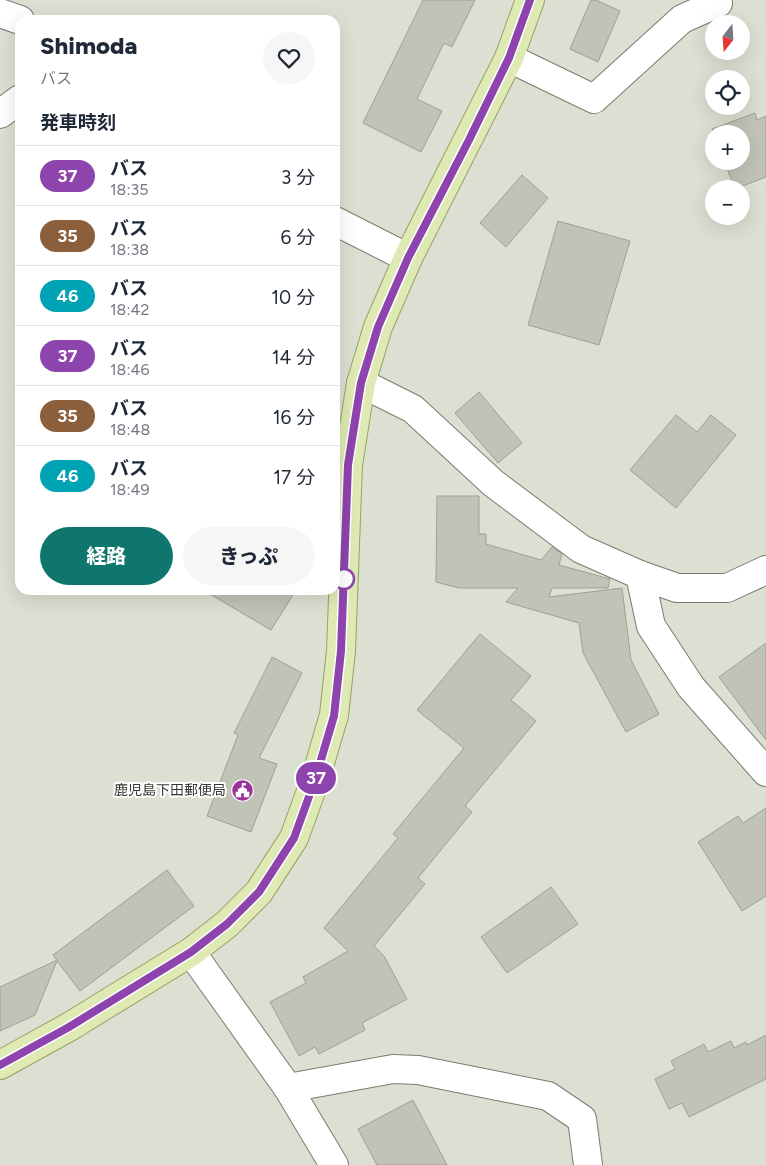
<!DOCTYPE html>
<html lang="ja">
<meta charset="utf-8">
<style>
body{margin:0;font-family:Figtree,"Noto Sans JP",sans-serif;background:#f6f6f7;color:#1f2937;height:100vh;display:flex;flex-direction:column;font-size:19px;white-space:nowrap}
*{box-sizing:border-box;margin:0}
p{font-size:16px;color:#747a83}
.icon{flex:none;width:28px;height:28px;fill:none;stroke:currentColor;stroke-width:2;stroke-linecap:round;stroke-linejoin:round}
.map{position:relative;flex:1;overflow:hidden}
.sheet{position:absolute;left:15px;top:15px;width:325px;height:580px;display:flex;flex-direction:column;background:#fff;border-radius:15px;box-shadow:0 5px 20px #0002}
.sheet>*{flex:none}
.badge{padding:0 10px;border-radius:16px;font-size:18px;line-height:32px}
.needle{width:32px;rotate:197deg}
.fabs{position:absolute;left:705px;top:15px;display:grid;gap:10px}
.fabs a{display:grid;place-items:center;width:45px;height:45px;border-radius:50%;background:#fff;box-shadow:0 5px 20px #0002;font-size:25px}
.map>.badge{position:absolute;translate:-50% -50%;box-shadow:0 0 0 2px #fff}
h2{padding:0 25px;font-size:19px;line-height:45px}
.round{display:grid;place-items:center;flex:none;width:52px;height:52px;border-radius:26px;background:#f6f6f7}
.overview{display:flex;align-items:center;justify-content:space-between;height:85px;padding:0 25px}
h1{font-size:24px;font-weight:800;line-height:38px}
.action{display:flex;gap:10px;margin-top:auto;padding:10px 25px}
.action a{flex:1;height:58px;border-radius:30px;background:#0f766e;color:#fff;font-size:20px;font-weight:800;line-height:58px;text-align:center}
.action a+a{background:#f6f6f7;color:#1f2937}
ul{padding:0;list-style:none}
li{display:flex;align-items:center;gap:15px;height:60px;padding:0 25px;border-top:1px solid #e0e1e3}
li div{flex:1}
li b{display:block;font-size:19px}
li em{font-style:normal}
li .badge{min-width:55px;font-weight:700;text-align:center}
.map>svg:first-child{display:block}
.building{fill:#c0c3b6;stroke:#9da093}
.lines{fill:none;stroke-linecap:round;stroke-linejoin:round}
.minor-casing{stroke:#797d70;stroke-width:30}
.major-casing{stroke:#95a266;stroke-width:30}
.minor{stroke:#fff;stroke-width:28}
.major{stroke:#dee9b3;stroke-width:28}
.line-casing{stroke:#fff;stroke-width:11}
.line{stroke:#8e44ad;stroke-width:8}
.stop-dot{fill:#fff;stroke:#8e44ad;stroke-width:2.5}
.labels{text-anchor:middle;stroke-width:4;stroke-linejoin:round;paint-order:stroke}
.poi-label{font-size:14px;fill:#373833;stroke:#fff;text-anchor:end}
</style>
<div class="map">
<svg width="766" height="1165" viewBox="0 0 766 1165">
<rect width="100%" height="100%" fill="#dce0d2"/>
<g class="building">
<path d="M423,0H475L452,47L444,43L417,99L442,111L421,152L363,123Z"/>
<path d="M591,0H596L620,11L598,62L570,49Z"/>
<path d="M755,113L757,120L766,116V177L735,189L724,161H741V134H714L712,129Z"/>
<path d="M522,175L548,198L506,247L480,223Z"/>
<path d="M558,221L630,241L599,345L528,325Z"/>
<path d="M479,392L522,443L498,463L455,413Z"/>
<path d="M676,415L697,432L711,415L736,435L676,508L630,470Z"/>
<path d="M437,496H479V534H486V544L541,560L552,547L562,554L559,565L610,579L608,588H552L549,597L622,588L631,660L659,714L626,732L583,653L579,623L506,602L518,588H459L436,582Z"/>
<path d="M203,590H296L271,630Z"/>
<path d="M480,634L531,676L511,700L536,721L465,806L472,812L418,878L425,884L374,946L384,956L407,999L362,1023L365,1030L319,1054L315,1047L299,1056L270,1002L306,983L303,977L348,951L324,928L398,838L393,834L464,748L417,710Z"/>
<path d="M766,643V740L719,677Z"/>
<path d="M272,657L302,673L259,758L277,764L251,832L207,816L238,735L234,733Z"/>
<path d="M766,808V896L742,911L698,842L738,816L743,823Z"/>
<path d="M167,870L194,906L80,991L57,961L35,1015L0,1031V987L57,960L53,955Z"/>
<path d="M551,887L578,924L507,973L481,937Z"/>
<path d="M766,1035V1079L689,1117L682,1103L669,1109L655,1079L675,1069L671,1061L704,1044L708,1052L731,1041L734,1048L746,1042L747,1045Z"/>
<path d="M413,1100L447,1165H377L358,1129Z"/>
</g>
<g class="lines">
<defs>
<g id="minor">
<path d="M0,13L20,20"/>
<path d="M509,58L594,99L682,19L718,3"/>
<path d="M0,114L20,99"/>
<path d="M335,221L408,258"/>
<path d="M361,383L413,409L493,483L581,549L640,575L677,588H727L766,570"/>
<path d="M640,575L651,626L691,687L766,772"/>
<path d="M191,952L288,1088L334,1165"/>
<path d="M288,1088L393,1069L418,1070L548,1096L582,1119L588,1165"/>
</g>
<path id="major" d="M0,1065L69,1027L191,952L227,924L259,892L294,838L315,780L334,715L341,651L348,465L361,383L378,327L408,258L509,58L530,0"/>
</defs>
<use href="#minor" class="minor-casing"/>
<use href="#major" class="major-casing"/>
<use href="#minor" class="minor"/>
<use href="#major" class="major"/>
</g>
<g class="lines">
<defs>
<path id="line" d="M0,1065L69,1027L191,952L227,924L259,892L294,838L315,780L334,716L341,651L348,465L361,383L378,327L408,258L469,140L509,58L530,0"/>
</defs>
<use href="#line" class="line-casing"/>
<use href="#line" class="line"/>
</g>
<defs>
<symbol id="civic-disc" viewBox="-11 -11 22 22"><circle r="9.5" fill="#9a3498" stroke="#fff"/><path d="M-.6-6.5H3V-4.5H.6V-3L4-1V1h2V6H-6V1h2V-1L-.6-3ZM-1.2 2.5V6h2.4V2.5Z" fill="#fff"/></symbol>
</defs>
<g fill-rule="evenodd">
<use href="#civic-disc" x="230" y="778" width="25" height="25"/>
</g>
<circle class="stop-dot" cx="344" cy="579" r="10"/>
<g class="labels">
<g class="poi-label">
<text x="226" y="795">鹿児島下田郵便局</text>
</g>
</g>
</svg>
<div class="fabs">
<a><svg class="needle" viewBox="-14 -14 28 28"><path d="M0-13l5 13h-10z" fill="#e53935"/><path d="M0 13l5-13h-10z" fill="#747a83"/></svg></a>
<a><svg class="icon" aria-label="locate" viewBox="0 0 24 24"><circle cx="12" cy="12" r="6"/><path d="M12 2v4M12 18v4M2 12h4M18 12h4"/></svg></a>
<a>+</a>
<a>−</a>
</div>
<b class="badge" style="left:316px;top:778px;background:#8e44ad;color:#fff">37</b>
<section class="sheet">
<div class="overview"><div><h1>Shimoda</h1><p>バス</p></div><a class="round"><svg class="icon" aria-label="heart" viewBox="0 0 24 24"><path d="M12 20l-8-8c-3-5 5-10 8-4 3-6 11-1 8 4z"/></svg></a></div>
<h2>発車時刻</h2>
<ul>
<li><span class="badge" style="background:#8e44ad;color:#fff">37</span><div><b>バス</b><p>18:35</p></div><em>3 分</em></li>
<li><span class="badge" style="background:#8b5e3c;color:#fff">35</span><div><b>バス</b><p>18:38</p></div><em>6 分</em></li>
<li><span class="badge" style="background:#00a3b4;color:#fff">46</span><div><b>バス</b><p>18:42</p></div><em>10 分</em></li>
<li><span class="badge" style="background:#8e44ad;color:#fff">37</span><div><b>バス</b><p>18:46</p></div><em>14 分</em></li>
<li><span class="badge" style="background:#8b5e3c;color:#fff">35</span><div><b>バス</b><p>18:48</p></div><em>16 分</em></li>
<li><span class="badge" style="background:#00a3b4;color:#fff">46</span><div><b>バス</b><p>18:49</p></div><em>17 分</em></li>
</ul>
<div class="action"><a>経路</a><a>きっぷ</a></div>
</section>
</div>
